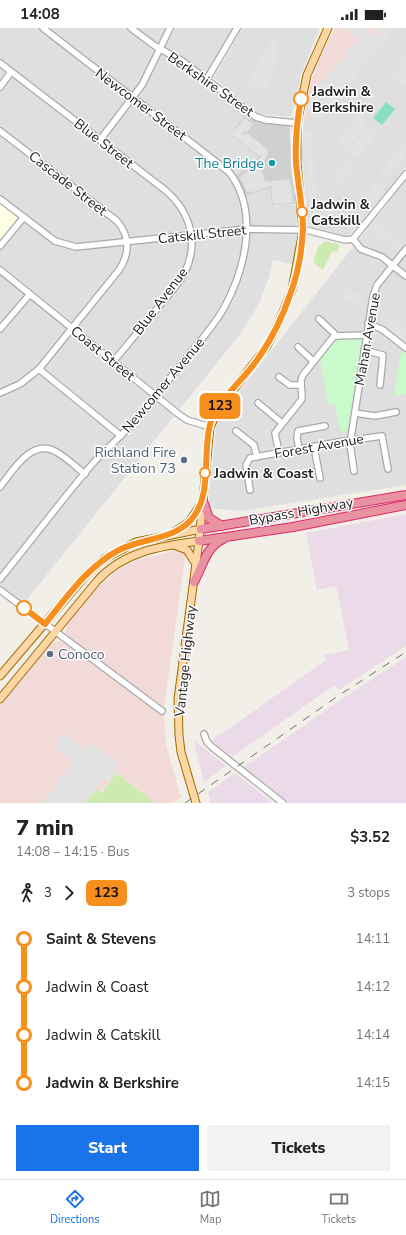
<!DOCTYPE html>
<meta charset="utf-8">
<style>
body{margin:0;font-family:"Nunito Sans",sans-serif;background:#f2f2f2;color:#222;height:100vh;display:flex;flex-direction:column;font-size:15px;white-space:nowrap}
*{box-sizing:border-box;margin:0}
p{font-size:13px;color:#767676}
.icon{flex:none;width:22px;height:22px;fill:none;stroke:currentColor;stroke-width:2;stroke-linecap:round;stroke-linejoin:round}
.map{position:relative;height:775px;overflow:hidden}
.side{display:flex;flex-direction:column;background:#fff;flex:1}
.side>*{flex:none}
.badge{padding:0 8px;border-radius:6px;font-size:14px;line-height:26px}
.map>.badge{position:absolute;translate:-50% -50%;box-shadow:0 0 0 2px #fff}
.legs{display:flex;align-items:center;gap:6px;height:44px;padding:0 16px;font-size:13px}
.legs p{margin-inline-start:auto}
.headline{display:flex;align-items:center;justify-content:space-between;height:68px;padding:0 16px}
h1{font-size:22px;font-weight:800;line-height:30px}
.button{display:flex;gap:8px;margin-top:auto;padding:8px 16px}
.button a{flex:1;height:46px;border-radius:0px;background:#1a73e8;color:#fff;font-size:16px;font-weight:800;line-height:46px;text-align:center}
.button a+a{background:#f2f2f2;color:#222}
ul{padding:0 16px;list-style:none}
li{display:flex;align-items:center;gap:14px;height:48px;font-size:15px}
li i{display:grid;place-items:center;width:6px;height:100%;margin:0 5px;background:currentColor}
li i::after{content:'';width:10px;height:10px;margin:-5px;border:3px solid;border-radius:50%;background:#fff}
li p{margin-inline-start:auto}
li:first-child i{background:linear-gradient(#0000 50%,currentColor 0)}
li:last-child i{background:linear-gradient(currentColor 50%,#0000 0)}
.status{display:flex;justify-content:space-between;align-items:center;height:28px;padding:0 20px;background:#fff;direction:ltr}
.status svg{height:11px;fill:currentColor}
.tabs{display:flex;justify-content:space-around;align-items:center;height:56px;border-top:1px solid #e0e0e0;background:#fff;font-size:11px;color:#767676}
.tabs a{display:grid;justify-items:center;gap:2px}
.tabs .selected{color:#1a73e8}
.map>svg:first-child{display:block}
.residential{fill:#e0dfdf}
.commercial{fill:#f2dad9}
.industrial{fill:#ebdbe8}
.education{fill:#ffffe5}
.religious{fill:#d0d0d0}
.grass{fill:#cdebb0}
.park{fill:#c8facc}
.pitch{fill:#88e0be}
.parking{fill:#e2e2e2}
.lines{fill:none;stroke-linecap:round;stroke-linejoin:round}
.minor-casing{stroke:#a9a9a9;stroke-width:8}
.major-casing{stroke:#a06b00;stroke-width:9}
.highway-casing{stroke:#dc2a67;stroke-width:10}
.minor{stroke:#fff;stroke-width:5.5}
.major{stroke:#fcd6a4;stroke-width:7}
.highway{stroke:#e892a2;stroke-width:8}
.rail{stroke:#707070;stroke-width:1;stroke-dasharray:8 8;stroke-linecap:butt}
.line-1-casing{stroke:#fff;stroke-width:9}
.line-1{stroke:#f78f1e;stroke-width:6}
.stop-1-dot{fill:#fff;stroke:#f78f1e;stroke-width:2}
.culture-dot{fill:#0f9aa8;stroke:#fff;stroke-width:1.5}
.service-dot{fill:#5c6f8a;stroke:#fff;stroke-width:1.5}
.labels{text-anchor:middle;stroke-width:3;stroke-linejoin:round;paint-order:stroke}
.street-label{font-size:14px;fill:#222;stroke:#fff}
.stop-label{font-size:14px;font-weight:bold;fill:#222;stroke:#fff;text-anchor:start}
.culture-label{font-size:14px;fill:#0d838f;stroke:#fff;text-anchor:end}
.service-label{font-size:14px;fill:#4e5e75;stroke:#fff;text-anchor:end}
</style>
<div class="status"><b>14:08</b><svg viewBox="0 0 49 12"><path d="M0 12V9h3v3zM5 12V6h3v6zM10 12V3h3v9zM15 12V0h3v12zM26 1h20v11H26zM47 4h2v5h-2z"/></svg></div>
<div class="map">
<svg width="406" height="775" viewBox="0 0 406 775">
<rect width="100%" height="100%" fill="#f2efe9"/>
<g class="residential">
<path d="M0,0H166L140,53L129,70L221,140L234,155L241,170L270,160L272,177H296L297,206L293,236L273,232L269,249L259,276L241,305L24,575L0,557V305L15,288L11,286L0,297V222L27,188L0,167Z"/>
<path d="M174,0H233L203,53L246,86L230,106L258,129L236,148L223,135L139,70Z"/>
<path d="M242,0H320L301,46L292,87L290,89L259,86L214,50Z"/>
<path d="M379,0H406V139L352,205L345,208L312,199L308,196L302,125L304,91L307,94L311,85Z"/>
<path d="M406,153V216L394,231H390L382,226L365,220L360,215L359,212Z"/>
<path d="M353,219L363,226L386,237V241L373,257L378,261L406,227V457L241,483L209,480V469L216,400L222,385Z"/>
</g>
<g class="commercial">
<path d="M335,0H379L311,85L307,94L304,91L310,58L319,32Z"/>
<path d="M182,521L186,523L185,530L164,679L85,622L68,607L65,603L67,597L91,566L119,541L140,531Z"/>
<path d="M59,613L80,625L164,687L166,717L181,769L173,775H156L116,745L101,765L95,761L85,775H0V677L51,616Z"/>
</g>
<g class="industrial">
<path d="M406,486V618L339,662L335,657L232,729L211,713L326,632L323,627L349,622L336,558L317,562L306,505Z"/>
<path d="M406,629V775H290L244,739L342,671Z"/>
<path d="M194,712L226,738L204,754L196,723Z"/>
<path d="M235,745L273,775H211L208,764Z"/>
</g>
<path class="education" d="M0,175L18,190L0,212Z"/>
<path class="religious" d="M246,86L260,94L289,97L290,99L291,140L296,176L272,177L270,160L246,168L236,148L258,129L230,106Z"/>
<g class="grass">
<path d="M325,213L340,217L337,224L332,223L323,242L313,234L318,219Z"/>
<path d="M116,745L156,775H85L96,761L102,765Z"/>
</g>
<g class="park">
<path d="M336,309L362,311L347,403H340L335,376L328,377L321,335L317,333Z"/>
<path d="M402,319L406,325V366L394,368Z"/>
</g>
<path class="pitch" d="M386,74L395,81L382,97L373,90Z"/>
<g class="parking">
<path d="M344,0H363L373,8L311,85H305L307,72L342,30L346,31L345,27L356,12L358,14L360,12L351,5L353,2L350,4Z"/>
<path d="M382,0H395L316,98L311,88Z"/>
<path d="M272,12L278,15L275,31L277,32L268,60L265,59V62L252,58L249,55L251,51L249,50Z"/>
<path d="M406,30V58L392,47Z"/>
<path d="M363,83L367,96L346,122L340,117L339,113Z"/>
<path d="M245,90L253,96L246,105L244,103L243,106L245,107L247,105L267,121L268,126L261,138L264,152L268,154L290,151V157L288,158H291L293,175L273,176L271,159L273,157L251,165L250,163L247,164L240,149L255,137L262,127L259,128L231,106Z"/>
<path d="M370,98L382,99L358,129H355L349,124Z"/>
<path d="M304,103H312L317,188H310Z"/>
<path d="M406,113V126L404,127V131L386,154L379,146Z"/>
<path d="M349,131L357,138L342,157L333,150Z"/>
<path d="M377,154L385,161L352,203L343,195L346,192L349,194L367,172L364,169Z"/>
<path d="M374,193L404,218L399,223L384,210L382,212L378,209L377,211L366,202Z"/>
<path d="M348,259L365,272L364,274L366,279L363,283L342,268Z"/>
<path d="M389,289L406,301L405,315L385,300Z"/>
<path d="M64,706L86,722L92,715L116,733V744L109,754L103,750L85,775H42L74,733L54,719Z"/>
</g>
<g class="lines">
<defs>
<g id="minor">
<path d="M131,0L155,18L182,33L256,89L266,92L297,95"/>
<path d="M0,35L165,162C190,183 200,215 184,246C177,259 165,270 156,282C142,299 127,317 113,334"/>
<path d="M207,51L237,0"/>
<path d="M0,59L11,44"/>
<path d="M0,103L117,193C130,208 130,226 119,242L39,341L20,356L0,365"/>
<path d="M100,112L142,57L170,0"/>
<path d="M0,171L55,213L76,219L246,201L306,202L345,212L353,211"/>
<path d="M353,211L406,146"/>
<path d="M353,211L361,221L382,229L406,248"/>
<path d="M0,218L24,189"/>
<path d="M0,242L177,385L187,392L210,399"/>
<path d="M319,291L337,308"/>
<path d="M368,295L383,302L406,320"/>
<path d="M0,301L30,266"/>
<path d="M298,319L313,333"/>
<path d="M364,322L383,327L380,357"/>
<path d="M39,341L121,408"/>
<path d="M279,349L290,357H301"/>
<path d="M258,375L282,395"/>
<path d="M355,385L375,388L396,384"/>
<path d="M236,403L254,417L257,429"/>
<path d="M314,419L320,450"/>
<path d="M299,421L297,410L298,403L325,398"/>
<path d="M279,425L275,405L302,371L301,352L303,347L334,308L367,307"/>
<path d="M354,443L350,416L373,268L377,257L406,221"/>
<path d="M0,459C13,442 33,408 58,425C68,431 76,439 85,446"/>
<path d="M250,462L246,437L250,430L339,414L382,408L388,441"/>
<path d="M0,551C32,512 62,471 95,433C106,421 118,411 129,399C150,377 168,352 187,329C200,313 215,297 225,278C246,239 259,182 229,144L43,0"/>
<path d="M0,562L162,683"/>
<path d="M204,706L207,714L212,719L283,775"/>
</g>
<g id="major">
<path d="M174,504L189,494L201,476"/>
<path d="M174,517L187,522L196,536"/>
<path d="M0,648L86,547L104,531L136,514L201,501"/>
<path d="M0,671L97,553C124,523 161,518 199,513"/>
<path d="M196,775L181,724L179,707L178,671L199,513L210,399L220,379L267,318L278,296L292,262L303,202L297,135V95L307,47L328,0"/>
</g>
<g id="highway">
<path d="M203,473L209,490L222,498"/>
<path d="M201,501L406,467"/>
<path d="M199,513L293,499L406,477"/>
<path d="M194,554C203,538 205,520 223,511"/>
</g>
</defs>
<use href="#minor" class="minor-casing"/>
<use href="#major" class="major-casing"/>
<use href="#highway" class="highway-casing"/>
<use href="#minor" class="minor"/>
<use href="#major" class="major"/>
<use href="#highway" class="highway"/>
<path class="rail" d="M185,775L338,668L406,624"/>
</g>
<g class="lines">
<defs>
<path id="line-1" d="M24,580L45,596C67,569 87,539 119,522C142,510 173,512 191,492C214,466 201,424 211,393C219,373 238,356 251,340C269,317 282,291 291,264C298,245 302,221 303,201C303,179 298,157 296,135C295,113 297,92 301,71"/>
</defs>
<use href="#line-1" class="line-1-casing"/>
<use href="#line-1" class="line-1"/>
</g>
<g class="stop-1-dot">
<circle cx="301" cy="71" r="7"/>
<circle cx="302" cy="184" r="5"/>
<circle cx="205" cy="445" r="5"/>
<circle cx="24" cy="580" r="7"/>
</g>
<circle class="culture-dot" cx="272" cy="135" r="4"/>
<g class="service-dot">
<circle cx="184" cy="432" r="4"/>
<circle cx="50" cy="626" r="4"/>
</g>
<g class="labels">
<g class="street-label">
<text transform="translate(211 56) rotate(35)" y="5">Berkshire Street</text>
<text transform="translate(141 76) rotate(37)" y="5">Newcomer Street</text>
<text transform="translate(104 115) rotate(38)" y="5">Blue Street</text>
<text transform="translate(68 155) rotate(38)" y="5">Cascade Street</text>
<text transform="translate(202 206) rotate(-6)" y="5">Catskill Street</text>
<text transform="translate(160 273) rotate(-53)" y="5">Blue Avenue</text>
<text transform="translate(367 311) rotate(-80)" y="5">Mahan Avenue</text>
<text transform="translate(103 325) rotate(39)" y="5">Coast Street</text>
<text transform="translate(163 357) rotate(-50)" y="5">Newcomer Avenue</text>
<text transform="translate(319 418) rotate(-10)" y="5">Forest Avenue</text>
<text transform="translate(301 483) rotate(-10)" y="5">Bypass Highway</text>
<text transform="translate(185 633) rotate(-84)" y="5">Vantage Highway</text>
</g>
<g class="stop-label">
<text x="312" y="68">Jadwin &amp;<tspan x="312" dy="16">Berkshire</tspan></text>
<text x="311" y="181">Jadwin &amp;<tspan x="311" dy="16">Catskill</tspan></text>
<text x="214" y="450">Jadwin &amp; Coast</text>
</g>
<g class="culture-label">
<text x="264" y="140">The Bridge</text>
</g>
<g class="service-label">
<text x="176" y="429">Richland Fire<tspan x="176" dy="16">Station 73</tspan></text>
<text x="58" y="631" text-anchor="start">Conoco</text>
</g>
</g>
</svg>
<b class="badge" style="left:220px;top:378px;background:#f78f1e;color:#111">123</b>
</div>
<section class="side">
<div class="headline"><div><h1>7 min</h1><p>14:08 – 14:15 · Bus</p></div><b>$3.52</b></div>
<div class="legs"><svg class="icon" aria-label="walk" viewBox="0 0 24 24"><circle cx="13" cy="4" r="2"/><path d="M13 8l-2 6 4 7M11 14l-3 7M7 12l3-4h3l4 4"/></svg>3<svg class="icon" aria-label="forward" viewBox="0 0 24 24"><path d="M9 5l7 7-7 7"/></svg><b class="badge" style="background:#f78f1e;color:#111">123</b><p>3 stops</p></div>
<ul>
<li><i style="color:#f78f1e"></i><b>Saint &amp; Stevens</b><p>14:11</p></li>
<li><i style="color:#f78f1e"></i><span>Jadwin &amp; Coast</span><p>14:12</p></li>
<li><i style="color:#f78f1e"></i><span>Jadwin &amp; Catskill</span><p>14:14</p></li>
<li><i style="color:#f78f1e"></i><b>Jadwin &amp; Berkshire</b><p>14:15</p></li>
</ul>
<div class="button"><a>Start</a><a>Tickets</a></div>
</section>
<nav class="tabs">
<a class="selected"><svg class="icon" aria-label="directions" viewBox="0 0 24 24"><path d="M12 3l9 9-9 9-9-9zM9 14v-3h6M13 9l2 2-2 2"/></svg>Directions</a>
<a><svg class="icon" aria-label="map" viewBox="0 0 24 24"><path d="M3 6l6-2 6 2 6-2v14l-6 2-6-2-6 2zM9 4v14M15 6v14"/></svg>Map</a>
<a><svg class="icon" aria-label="tickets" viewBox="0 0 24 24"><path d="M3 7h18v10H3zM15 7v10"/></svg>Tickets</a>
</nav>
